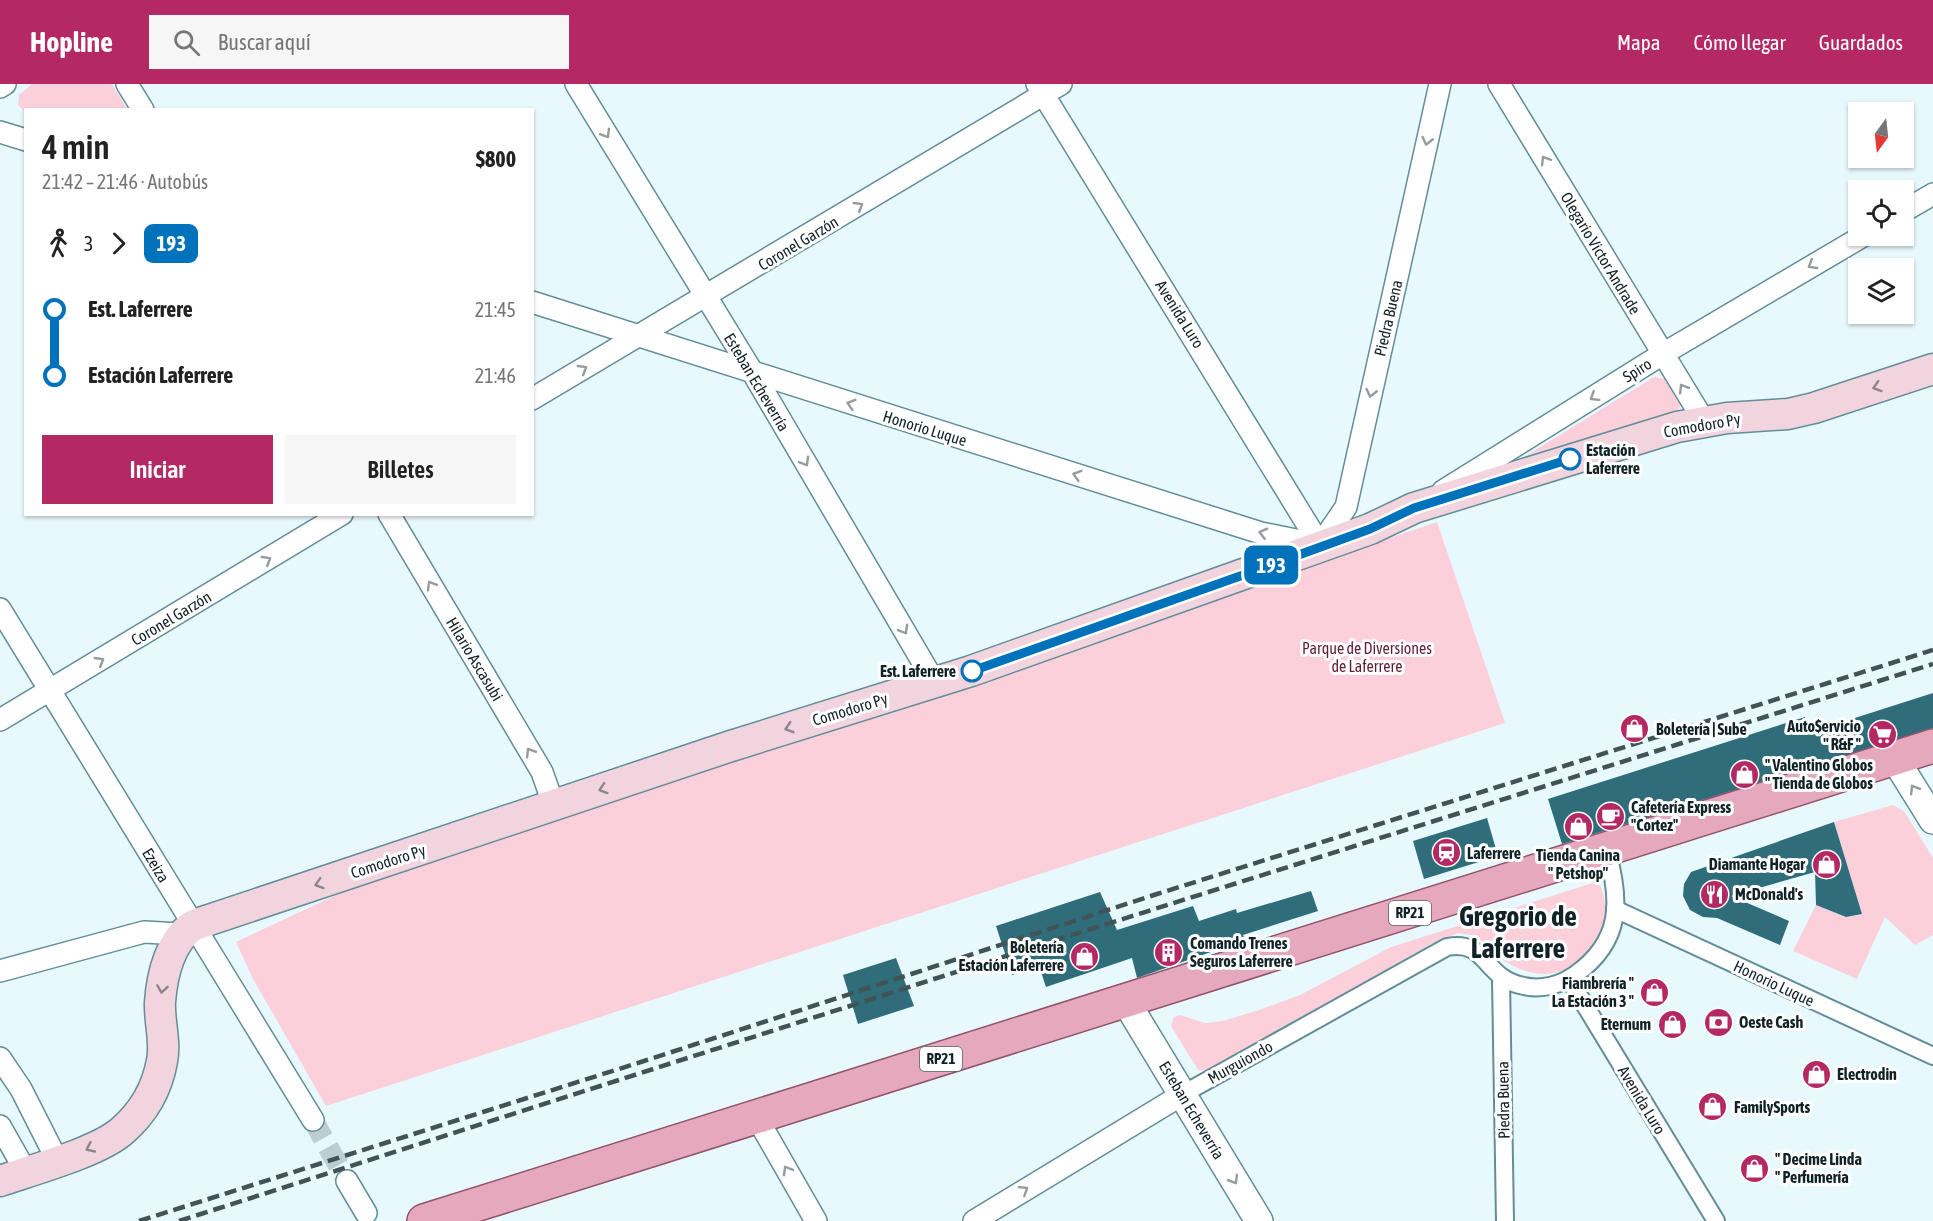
<!DOCTYPE html>
<html lang="es">
<meta charset="utf-8">
<style>
body{margin:0;font-family:"Asap Condensed",sans-serif;background:#f6f6f6;color:#222;height:100vh;display:flex;flex-direction:column;font-size:22px;white-space:nowrap}
*{box-sizing:border-box;margin:0}
p{font-size:20px;color:#767676}
.icon{flex:none;width:33px;height:33px;fill:none;stroke:currentColor;stroke-width:2;stroke-linecap:round;stroke-linejoin:round}
.map{position:relative;flex:1;overflow:hidden}
.panel{position:absolute;left:24px;top:24px;width:510px;height:408px;display:flex;flex-direction:column;background:#fff;border-radius:0px;box-shadow:0 2px 4px #0004}
.panel>*{flex:none}
.badge{padding:0 12px;border-radius:9px;font-size:21px;line-height:39px}
.needle{width:39px;rotate:195deg}
.tools{position:absolute;left:1848px;top:18px;display:grid;gap:12px}
.tools a{display:grid;place-items:center;width:66px;height:66px;border-radius:0px;background:#fff;box-shadow:0 2px 4px #0004;font-size:30px}
.map>.badge{position:absolute;translate:-50% -50%;box-shadow:0 0 0 3px #fff}
.legs{display:flex;align-items:center;gap:9px;height:66px;padding:0 18px;font-size:20px}
.legs p{margin-inline-start:auto}
.summary{display:flex;align-items:center;justify-content:space-between;height:102px;padding:0 18px}
h1{font-size:33px;font-weight:600;line-height:45px}
.action{display:flex;gap:12px;margin-top:auto;padding:12px 18px}
.action a{flex:1;height:69px;border-radius:0px;background:#b42964;color:#fff;font-size:24px;font-weight:600;line-height:69px;text-align:center}
.action a+a{background:#f6f6f6;color:#222}
ul{padding:0 18px;list-style:none}
li{display:flex;align-items:center;gap:21px;height:66px;font-size:22px}
li i{display:grid;place-items:center;width:9px;height:100%;margin:0 8px;background:currentColor}
li i::after{content:'';width:15px;height:15px;margin:-8px;border:4px solid;border-radius:50%;background:#fff}
li p{margin-inline-start:auto}
li:first-child i{background:linear-gradient(#0000 50%,currentColor 0)}
li:last-child i{background:linear-gradient(currentColor 50%,#0000 0)}
header{display:flex;align-items:center;gap:36px;box-sizing:border-box;height:84px;padding:0 30px;background:#b42964;color:#fff}
header strong{font-size:28px}
nav{display:flex;gap:33px;margin-inline-start:auto;font-size:21px}
.search{width:420px;height:54px;background:#f6f6f6;display:flex;align-items:center;gap:15px;box-sizing:border-box;padding:0 21px;border-radius:0px;color:#767676;font-size:22px}
.map>svg:first-child{display:block}
.green{fill:#fcd0db}
.building{fill:#2f6d7a}
.lines{fill:none;stroke-linecap:round;stroke-linejoin:round}
.minor-tunnel{stroke:#bdced2;stroke-width:21;stroke-dasharray:21 10;stroke-linecap:butt}
.pedestrian-casing{stroke:#638d97;stroke-width:20}
.minor-casing{stroke:#638d97;stroke-width:24}
.tertiary-casing{stroke:#638d97;stroke-width:30}
.secondary-casing{stroke:#638d97;stroke-width:33}
.primary-casing{stroke:#90546b;stroke-width:36}
.pedestrian{stroke:#fff;stroke-width:16}
.minor{stroke:#fff;stroke-width:21}
.tertiary{stroke:#fff;stroke-width:27}
.secondary{stroke:#f2d4de;stroke-width:30}
.primary{stroke:#e5a8bc;stroke-width:33}
.rail{stroke:#425357;stroke-width:4.5;stroke-dasharray:12 6;stroke-linecap:butt}
.oneway{stroke:#949c9e}
.oneway2{stroke:#8d848c}
.line-1-casing{stroke:#fff;stroke-width:14}
.line-1{stroke:#0072bc;stroke-width:9}
.stop-1-dot{fill:#fff;stroke:#0072bc;stroke-width:3}
.labels{text-anchor:middle;stroke-width:6;stroke-linejoin:round;paint-order:stroke}
.shield{fill:#fff;stroke:#596568;stroke-width:1.5}
.shield-label{font-size:15px;font-weight:bold;fill:#122327}
.street-label{font-size:16px;fill:#122327;stroke:#fff}
.stop-label{font-size:16px;font-weight:bold;fill:#122327;stroke:#fff;text-anchor:start}
.park-label{font-size:16px;fill:#601f37;stroke:#fff}
.poi-label{font-size:16px;font-weight:bold;fill:#122327;stroke:#fff;text-anchor:start}
.town-label{font-size:28px;font-weight:bold;fill:#122327;stroke:#fff}
</style>
<header>
<strong>Hopline</strong>
<div class="search"><svg class="icon" aria-label="search" viewBox="0 0 24 24"><circle cx="10" cy="10" r="6"/><path d="M15 15l6 6"/></svg>Buscar aquí</div>
<nav><a>Mapa</a><a>Cómo llegar</a><a>Guardados</a></nav>
</header>
<div class="map">
<svg width="1933" height="1137" viewBox="0 0 1933 1137">
<rect width="100%" height="100%" fill="#e8f9fd"/>
<g class="green">
<path d="M32,0H112L127,25L26,26L25,28L18,21L19,11Z"/>
<path d="M1654,293L1668,295L1682,319L1677,328L1527,371Z"/>
<path d="M1437,438L1505,639L326,1022L253,895L236,858L351,804Z"/>
<path d="M1893,721L1904,727L1933,774V851L1915,861L1885,833L1857,895L1793,867L1816,821L1846,833L1862,830L1834,738Z"/>
<path d="M1599,797C1602,806 1606,816 1605,825C1605,839 1599,852 1591,864C1559,909 1506,889 1477,852L1458,849L1435,858L1207,987L1198,986L1171,942L1174,933L1180,931L1205,939L1223,937L1259,926L1300,911L1391,863Z"/>
</g>
<g class="building">
<path d="M1933,609V644L1562,760L1548,715L1805,633L1811,648Z"/>
<path d="M1487,734L1498,772L1424,795L1413,757Z"/>
<path d="M1834,738L1862,830L1846,833L1816,821L1815,788L1731,812L1789,837L1780,861L1717,834L1703,833L1690,826L1683,812L1684,800L1691,788Z"/>
<path d="M1311,807L1318,827L1243,851L1245,856L1137,894L1132,874L1046,903L1039,882L1012,891L996,842L1100,808L1117,846L1193,822L1199,837L1236,825L1237,829Z"/>
<path d="M896,874L914,922L858,940L843,891Z"/>
</g>
<g class="lines">
<path class="minor-tunnel" d="M313,1036L347,1097"/>
<defs>
<g id="pedestrian">
<path d="M1615,825L1933,972"/>
<path d="M1501,895L1505,1137"/>
<path d="M1569,895L1716,1137"/>
<path d="M1183,1010L1447,863C1488,855 1483,895 1524,902C1542,906 1561,901 1576,890C1622,857 1621,817 1607,767"/>
</g>
<g id="minor">
<path d="M127,0L143,26"/>
<path d="M576,0L753,289L935,599"/>
<path d="M1037,0L1320,461"/>
<path d="M1499,0L1704,337"/>
<path d="M0,3L5,0"/>
<path d="M0,48L26,56"/>
<path d="M1904,127L1933,110"/>
<path d="M532,218L1261,449L1320,461"/>
<path d="M532,315L1061,0"/>
<path d="M1443,407L1661,271L1863,152"/>
<path d="M389,430L542,688L554,722"/>
<path d="M1320,461L1346,423L1440,0"/>
<path d="M0,525L313,1036"/>
<path d="M0,636L342,430"/>
<path d="M0,887L144,848L181,850"/>
<path d="M0,974L21,1005L58,1078"/>
<path d="M757,1034L816,1137"/>
<path d="M0,1042L26,1088"/>
<path d="M347,1097L366,1129"/>
<path d="M974,1137L1183,1010"/>
</g>
<g id="tertiary">
<path d="M1895,675L1933,736"/>
<path d="M1125,916L1259,1137"/>
</g>
<path id="secondary" d="M0,1097C32,1086 98,1068 122,1047C144,1028 157,1005 162,977C166,958 159,937 160,918C162,891 170,856 194,841L731,662L971,587L1370,445L1414,424L1677,343L1727,334L1788,330L1814,324L1933,285"/>
<path id="primary" d="M424,1137C927,979 1430,822 1933,662"/>
</defs>
<use href="#pedestrian" class="pedestrian-casing"/>
<use href="#minor" class="minor-casing"/>
<use href="#tertiary" class="tertiary-casing"/>
<use href="#secondary" class="secondary-casing"/>
<use href="#primary" class="primary-casing"/>
<use href="#pedestrian" class="pedestrian"/>
<use href="#minor" class="minor"/>
<use href="#tertiary" class="tertiary"/>
<use href="#secondary" class="secondary"/>
<use href="#primary" class="primary"/>
<g class="rail">
<path d="M139,1137L644,977L1157,810L1933,566"/>
<path d="M179,1137L1037,862L1933,580"/>
</g>
</g>
<defs><path id="oneway-chevron" d="M-2-3.5L2.5 0L-2 3.5" fill="none" stroke-width="1.6" stroke-linecap="round" stroke-linejoin="round" transform="scale(1.5)"/></defs>
<g class="oneway">
<use href="#oneway-chevron" transform="translate(606 50) rotate(59)"/>
<use href="#oneway-chevron" transform="translate(1427 57) rotate(103)"/>
<use href="#oneway-chevron" transform="translate(1545 76) rotate(-121)"/>
<use href="#oneway-chevron" transform="translate(859 122) rotate(-31)"/>
<use href="#oneway-chevron" transform="translate(1812 181) rotate(149)"/>
<use href="#oneway-chevron" transform="translate(583 285) rotate(-31)"/>
<use href="#oneway-chevron" transform="translate(1683 304) rotate(-122)"/>
<use href="#oneway-chevron" transform="translate(1371 309) rotate(103)"/>
<use href="#oneway-chevron" transform="translate(1594 313) rotate(148)"/>
<use href="#oneway-chevron" transform="translate(851 320) rotate(-163)"/>
<use href="#oneway-chevron" transform="translate(805 378) rotate(60)"/>
<use href="#oneway-chevron" transform="translate(1077 391) rotate(-163)"/>
<use href="#oneway-chevron" transform="translate(1263 449) rotate(-166)"/>
<use href="#oneway-chevron" transform="translate(267 476) rotate(-31)"/>
<use href="#oneway-chevron" transform="translate(431 501) rotate(-121)"/>
<use href="#oneway-chevron" transform="translate(904 546) rotate(60)"/>
<use href="#oneway-chevron" transform="translate(100 577) rotate(-31)"/>
<use href="#oneway-chevron" transform="translate(530 668) rotate(-121)"/>
<use href="#oneway-chevron" transform="translate(1914 705) rotate(-122)"/>
<use href="#oneway-chevron" transform="translate(787 1086) rotate(-120)"/>
<use href="#oneway-chevron" transform="translate(1234 1096) rotate(59)"/>
<use href="#oneway-chevron" transform="translate(1024 1106) rotate(-32)"/>
</g>
<g class="oneway2">
<use href="#oneway-chevron" transform="translate(1877 303) rotate(162)"/>
<use href="#oneway-chevron" transform="translate(789 644) rotate(163)"/>
<use href="#oneway-chevron" transform="translate(603 705) rotate(162)"/>
<use href="#oneway-chevron" transform="translate(319 800) rotate(162)"/>
<use href="#oneway-chevron" transform="translate(162 905) rotate(99)"/>
<use href="#oneway-chevron" transform="translate(90 1064) rotate(155)"/>
</g>
<g class="lines">
<defs>
<path id="line-1" d="M972,587L1260,485L1370,445L1414,424L1570,375"/>
</defs>
<use href="#line-1" class="line-1-casing"/>
<use href="#line-1" class="line-1"/>
</g>
<defs>
<symbol id="shop-disc" viewBox="-11 -11 22 22"><circle r="9.5" fill="#b42964" stroke="#fff"/><path d="M-5-2.5h2.3a2.7 3.5 0 0 1 5.4 0H5L5.5 6h-11ZM-1.5-2.5h3a1.5 2.3 0 0 0-3 0Z" fill="#fff"/></symbol>
<symbol id="supermarket-disc" viewBox="-11 -11 22 22"><circle r="9.5" fill="#b42964" stroke="#fff"/><path d="M-6-5.5h2.5l.6 2H6L4.5 2H-2.5L-4.4-4H-6ZM-1.5 3.2a1.3 1.3 0 1 0 .1 0ZM3 3.2a1.3 1.3 0 1 0 .1 0Z" fill="#fff"/></symbol>
<symbol id="cafe-disc" viewBox="-11 -11 22 22"><circle r="9.5" fill="#b42964" stroke="#fff"/><path d="M-5.5-4.5H6V0H3Q3 3.5 0 3.5H-2.5Q-5.5 3.5-5.5 0ZM3-3.2v2h1.7v-2ZM-6 4.5H4V6H-6Z" fill="#fff"/></symbol>
<symbol id="station-disc" viewBox="-11 -11 22 22"><circle r="9.5" fill="#b42964" stroke="#fff"/><path d="M-3-6H3Q5-6 5-4V2Q5 4 3 4L4.5 6H3L1.5 4h-3L-3 6H-4.5L-3 4Q-5 4-5 2V-4Q-5-6-3-6ZM-3.5-4v3h7v-3ZM-3.5 1v1.5H-2V1ZM2 1v1.5H3.5V1Z" fill="#fff"/></symbol>
<symbol id="restaurant-disc" viewBox="-11 -11 22 22"><circle r="9.5" fill="#b42964" stroke="#fff"/><path d="M-5-6h1v4h1v-4h1v4h1v-4h1v5L-1.5 .5V6h-2V.5L-5-1ZM5-6V6H3V1.5H1.5Q1.5-4 5-6Z" fill="#fff"/></symbol>
<symbol id="building-disc" viewBox="-11 -11 22 22"><circle r="9.5" fill="#b42964" stroke="#fff"/><path d="M-4-6H4V6H1V3H-1V6H-4ZM-2.5-4.3h1.7v1.8h-1.7ZM.8-4.3h1.7v1.8H.8ZM-2.5-1h1.7V.8h-1.7ZM.8-1h1.7V.8H.8Z" fill="#fff"/></symbol>
<symbol id="bank-disc" viewBox="-11 -11 22 22"><circle r="9.5" fill="#b42964" stroke="#fff"/><path d="M-6-4H6V4H-6ZM0-2.3a2.3 2.3 0 1 0 0 4.6a2.3 2.3 0 1 0 0-4.6Z" fill="#fff"/></symbol>
</defs>
<g fill-rule="evenodd">
<use href="#shop-disc" x="1618" y="628" width="33" height="33"/>
<use href="#supermarket-disc" x="1866" y="634" width="33" height="33"/>
<use href="#shop-disc" x="1728" y="674" width="33" height="33"/>
<use href="#cafe-disc" x="1594" y="716" width="33" height="33"/>
<use href="#shop-disc" x="1562" y="726" width="33" height="33"/>
<use href="#station-disc" x="1430" y="752" width="33" height="33"/>
<use href="#shop-disc" x="1810" y="764" width="33" height="33"/>
<use href="#restaurant-disc" x="1698" y="794" width="33" height="33"/>
<use href="#building-disc" x="1152" y="852" width="33" height="33"/>
<use href="#shop-disc" x="1068" y="856" width="33" height="33"/>
<use href="#shop-disc" x="1638" y="892" width="33" height="33"/>
<use href="#bank-disc" x="1702" y="922" width="33" height="33"/>
<use href="#shop-disc" x="1656" y="924" width="33" height="33"/>
<use href="#shop-disc" x="1800" y="974" width="33" height="33"/>
<use href="#shop-disc" x="1696" y="1006" width="33" height="33"/>
<use href="#shop-disc" x="1738" y="1068" width="33" height="33"/>
</g>
<g class="stop-1-dot">
<circle cx="1570" cy="375" r="10"/>
<circle cx="972" cy="587" r="10"/>
</g>
<g class="labels">
<g class="shield">
<rect x="1389" y="817" width="42" height="24" rx="4.5"/>
<rect x="920" y="963" width="42" height="24" rx="4.5"/>
</g>
<g class="shield-label">
<text x="1410" y="834">RP21</text>
<text x="941" y="980">RP21</text>
</g>
<g class="street-label">
<text transform="translate(798 159) rotate(-31)" y="6">Coronel Garzón</text>
<text transform="translate(1601 169) rotate(59)" y="6">Olegario Victor Andrade</text>
<text transform="translate(1180 230) rotate(58)" y="6">Avenida Luro</text>
<text transform="translate(1388 234) rotate(-77)" y="6">Piedra Buena</text>
<text transform="translate(1637 286) rotate(-32)" y="6">Spiro</text>
<text transform="translate(757 298) rotate(59)" y="6">Esteban Echeverría</text>
<text transform="translate(1702 341) rotate(-10)" y="6">Comodoro Py</text>
<text transform="translate(925 344) rotate(17)" y="6">Honorio Luque</text>
<text transform="translate(171 534) rotate(-31)" y="6">Coronel Garzón</text>
<text transform="translate(475 575) rotate(59)" y="6">Hilario Ascasubi</text>
<text transform="translate(850 625) rotate(-17)" y="6">Comodoro Py</text>
<text transform="translate(388 777) rotate(-18)" y="6">Comodoro Py</text>
<text transform="translate(156 781) rotate(59)" y="6">Ezeiza</text>
<text transform="translate(1774 899) rotate(25)" y="6">Honorio Luque</text>
<text transform="translate(1240 978) rotate(-29)" y="6">Murguiondo</text>
<text transform="translate(1503 1016) rotate(-91)" y="6">Piedra Buena</text>
<text transform="translate(1642 1016) rotate(59)" y="6">Avenida Luro</text>
<text transform="translate(1192 1026) rotate(59)" y="6">Esteban Echeverría</text>
</g>
<g class="stop-label">
<text x="1586" y="372">Estación<tspan x="1586" dy="18">Laferrere</tspan></text>
<text x="956" y="593" text-anchor="end">Est. Laferrere</text>
</g>
<g class="park-label">
<text x="1367" y="570">Parque de Diversiones<tspan x="1367" dy="18">de Laferrere</tspan></text>
</g>
<g class="poi-label">
<text x="1861" y="648" text-anchor="end">Auto$ervicio<tspan x="1861" dy="18">'' R&amp;F ''</tspan></text>
<text x="1656" y="651">Boletería | Sube</text>
<text x="1765" y="687">'' Valentino Globos<tspan x="1765" dy="18">'' Tienda de Globos</tspan></text>
<text x="1631" y="729">Cafetería Express<tspan x="1631" dy="18">''Cortez''</tspan></text>
<text x="1467" y="775">Laferrere</text>
<text x="1578" y="777" text-anchor="middle">Tienda Canina<tspan x="1578" dy="18">'' Petshop''</tspan></text>
<text x="1805" y="786" text-anchor="end">Diamante Hogar</text>
<text x="1735" y="816">McDonald's</text>
<text x="1190" y="865">Comando Trenes<tspan x="1190" dy="18">Seguros Laferrere</tspan></text>
<text x="1064" y="869" text-anchor="end">Boletería<tspan x="1064" dy="18">Estación Laferrere</tspan></text>
<text x="1634" y="905" text-anchor="end">Fiambrería ''<tspan x="1634" dy="18">La Estación 3 ''</tspan></text>
<text x="1739" y="944">Oeste Cash</text>
<text x="1651" y="946" text-anchor="end">Eternum</text>
<text x="1837" y="996">Electrodin</text>
<text x="1734" y="1029">FamilySports</text>
<text x="1775" y="1081">'' Decime Linda<tspan x="1775" dy="18">'' Perfumería</tspan></text>
</g>
<g class="town-label">
<text x="1518" y="842">Gregorio de<tspan x="1518" dy="32">Laferrere</tspan></text>
</g>
</g>
</svg>
<div class="tools">
<a><svg class="needle" viewBox="-14 -14 28 28"><path d="M0-13l5 13h-10z" fill="#e53935"/><path d="M0 13l5-13h-10z" fill="#767676"/></svg></a>
<a><svg class="icon" aria-label="locate" viewBox="0 0 24 24"><circle cx="12" cy="12" r="6"/><path d="M12 2v4M12 18v4M2 12h4M18 12h4"/></svg></a>
<a><svg class="icon" aria-label="layers" viewBox="0 0 24 24"><path d="M12 4l9 5-9 5-9-5zM3 14l9 5 9-5"/></svg></a>
</div>
<b class="badge" style="left:1271px;top:481px;background:#0072bc;color:#fff">193</b>
<section class="panel">
<div class="summary"><div><h1>4 min</h1><p>21:42 – 21:46 · Autobús</p></div><b>$800</b></div>
<div class="legs"><svg class="icon" aria-label="walk" viewBox="0 0 24 24"><circle cx="13" cy="4" r="2"/><path d="M13 8l-2 6 4 7M11 14l-3 7M7 12l3-4h3l4 4"/></svg>3<svg class="icon" aria-label="forward" viewBox="0 0 24 24"><path d="M9 5l7 7-7 7"/></svg><b class="badge" style="background:#0072bc;color:#fff">193</b></div>
<ul>
<li><i style="color:#0072bc"></i><b>Est. Laferrere</b><p>21:45</p></li>
<li><i style="color:#0072bc"></i><b>Estación Laferrere</b><p>21:46</p></li>
</ul>
<div class="action"><a>Iniciar</a><a>Billetes</a></div>
</section>
</div>
